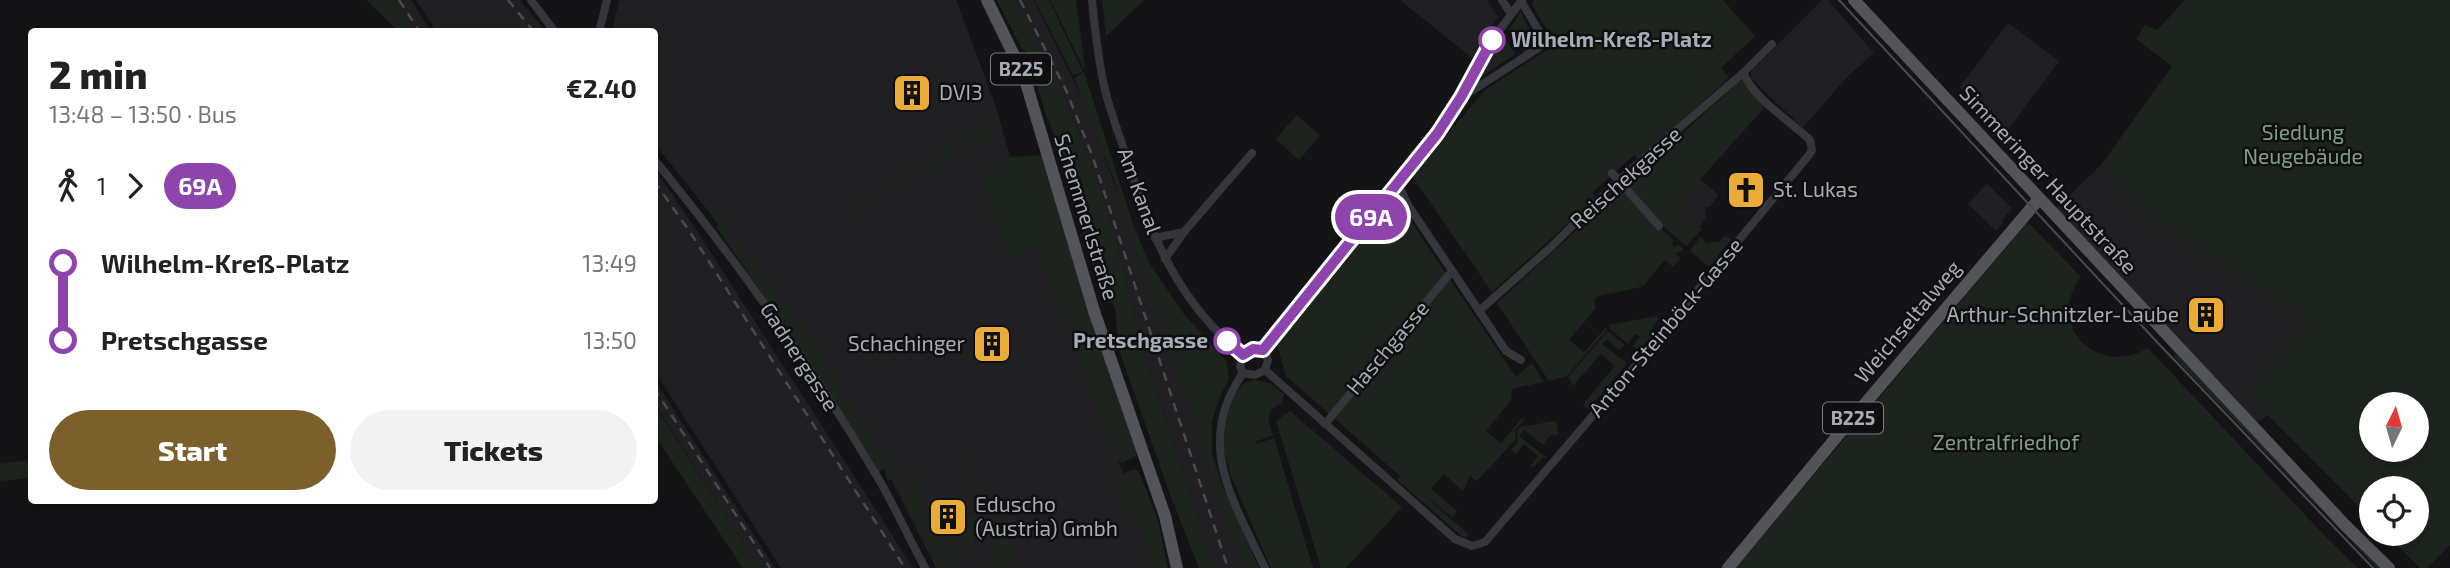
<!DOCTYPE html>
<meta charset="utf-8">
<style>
body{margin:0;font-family:"Exo 2",sans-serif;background:#f2f2f2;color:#222;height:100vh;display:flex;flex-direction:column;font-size:26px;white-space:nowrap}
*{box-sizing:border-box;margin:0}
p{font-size:23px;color:#767676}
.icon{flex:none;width:38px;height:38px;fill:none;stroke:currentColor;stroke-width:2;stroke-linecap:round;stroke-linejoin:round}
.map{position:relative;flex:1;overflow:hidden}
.drawer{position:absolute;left:28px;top:28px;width:630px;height:476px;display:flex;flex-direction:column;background:#fff;border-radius:7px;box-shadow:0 4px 10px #0003}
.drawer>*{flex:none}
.badge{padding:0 14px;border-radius:23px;font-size:24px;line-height:46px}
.needle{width:46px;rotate:5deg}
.fabs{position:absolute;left:2359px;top:392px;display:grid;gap:14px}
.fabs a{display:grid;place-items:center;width:70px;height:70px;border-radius:50%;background:#fff;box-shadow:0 4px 10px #0003;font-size:35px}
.map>.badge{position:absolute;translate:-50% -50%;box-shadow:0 0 0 4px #fff}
.legs{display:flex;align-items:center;gap:10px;height:77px;padding:0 21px;font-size:23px}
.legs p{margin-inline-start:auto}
.overview{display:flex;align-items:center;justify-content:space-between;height:119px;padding:0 21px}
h1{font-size:38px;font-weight:800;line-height:52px}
.action{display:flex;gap:14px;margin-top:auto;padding:14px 21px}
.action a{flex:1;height:80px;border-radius:42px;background:#7c602b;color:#fff;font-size:28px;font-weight:800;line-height:80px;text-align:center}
.action a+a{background:#f2f2f2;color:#222}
ul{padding:0 21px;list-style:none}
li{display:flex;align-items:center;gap:24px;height:77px;font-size:26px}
li i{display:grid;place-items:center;width:10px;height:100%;margin:0 9px;background:currentColor}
li i::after{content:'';width:18px;height:18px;margin:-9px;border:5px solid;border-radius:50%;background:#fff}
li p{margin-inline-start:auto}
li:first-child i{background:linear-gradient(#0000 50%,currentColor 0)}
li:last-child i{background:linear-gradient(currentColor 50%,#0000 0)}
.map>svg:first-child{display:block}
.built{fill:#202023}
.green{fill:#1d241d;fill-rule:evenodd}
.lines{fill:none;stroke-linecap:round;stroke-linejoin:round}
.street{stroke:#35363b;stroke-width:8}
.primary{stroke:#52545a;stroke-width:12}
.tram{stroke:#494a50;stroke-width:2}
.rail{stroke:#494a50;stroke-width:2.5;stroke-dasharray:9 7;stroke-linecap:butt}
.line-1-casing{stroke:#fff;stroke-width:16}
.line-1{stroke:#8e44ad;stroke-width:10}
.stop-1-dot{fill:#fff;stroke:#8e44ad;stroke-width:3.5}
.labels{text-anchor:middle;stroke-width:5;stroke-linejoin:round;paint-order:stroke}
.shield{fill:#0f0f11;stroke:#797d84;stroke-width:2}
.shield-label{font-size:19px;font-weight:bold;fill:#a7acb6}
.stop-label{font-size:21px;font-weight:bold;fill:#a7acb6;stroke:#0f0f11;text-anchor:start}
.poi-label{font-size:21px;fill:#a7acb6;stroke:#0f0f11;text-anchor:start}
.park-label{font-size:21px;fill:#7ea080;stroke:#0f0f11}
.street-label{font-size:21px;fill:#a7acb6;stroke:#0f0f11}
</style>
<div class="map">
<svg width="2450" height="568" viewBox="0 0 2450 568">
<rect width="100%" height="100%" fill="#141416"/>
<g class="built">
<path d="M394,0H411L431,31H415Z"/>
<path d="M416,0H520L545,31H436Z"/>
<path d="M619,0H956L996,107L1010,157L981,183L989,204L1009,260L1038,249L1159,568H936L891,479L759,275L655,144L654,32H612Z"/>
<path d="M1016,0H1034L1085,104L1127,218L1185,398L1190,397L1193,404L1188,406L1230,533L1245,568H1214L1145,355L1113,229L1102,194L1060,85Z"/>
<path d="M1400,0H1487L1498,17L1472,58Z"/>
<path d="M1822,0H1828L1874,53L1846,78L1803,128L1751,78V71Z"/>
<path d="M2008,23L2059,61L2005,134L1960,87Z"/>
<path d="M2101,165L2125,189L2336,339L2272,412L2253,426L2052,212Z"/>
<path d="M655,169L697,231L913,568H781L655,372Z"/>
<path d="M1700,179L1719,195L1709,207H1705L1706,218L1700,226L1702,229L1686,246L1660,223Z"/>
<path d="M1987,184L2012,208L2002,220L2003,223L1996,231L1968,204Z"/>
<path d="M654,379L775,568H759L655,404Z"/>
</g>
<g class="green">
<path d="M366,0H394L415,31H398Z"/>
<path d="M997,0H1016L1060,85L1102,194L1113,229L1145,355L1214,568H1199L1171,497L1119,350L1115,308L1096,277L1057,143L1046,115L1027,52L1022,49Z"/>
<path d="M1035,0H1049L1083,72L1073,75Z"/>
<path d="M1050,0H1076L1085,69H1084Z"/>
<path d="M1102,0H1144L1106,36Z"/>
<path d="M1533,0H1723L1755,36L1721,68L1729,78L1639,159L1634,155L1592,193L1596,198L1492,292L1412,176L1485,90L1556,44L1532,5Z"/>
<path d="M2185,0H2450V545L2427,568H2420L2386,534H2417V488H2371V519L2247,394L2308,322L2158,227L2101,165L2172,66L2136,39L2145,25L2157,30ZM2417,404V450H2371V404Z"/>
<path d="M1521,11C1524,20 1530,34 1541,40L1525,53L1509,30Z"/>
<path d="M1504,38L1515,53L1514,55L1481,77L1480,81L1475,84Z"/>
<path d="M1084,72L1133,224L1148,261L1183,313L1227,362L1229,378L1219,399L1212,422V454L1222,485L1259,568H1245L1230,533L1188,406L1192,404L1190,397L1185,399L1113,177L1074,78Z"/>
<path d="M1741,80L1765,107L1677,205L1684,211L1678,218L1688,227L1699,226L1702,229L1686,246L1660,223L1658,226L1674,241L1671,244L1675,248L1678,244L1684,250L1675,253L1681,258L1673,267L1665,260L1643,286L1638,281L1642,287L1598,296L1594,301L1596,308L1569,340L1584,352L1606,327L1607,330L1567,376L1549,381L1497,303Z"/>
<path d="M997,114L1000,121L988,126L991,138L974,148L967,139L949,151L957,163L926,176L922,171L861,213L858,208Z"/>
<path d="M1297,115L1320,136L1299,160L1276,139Z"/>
<path d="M1042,155L1137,451L1136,456L1122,463L1116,459L1038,250L1009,261L981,183L1010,157Z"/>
<path d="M1395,198L1516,377L1532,363L1544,382L1514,388L1511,391L1512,399L1486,431L1501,443L1523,417L1524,420L1515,430L1516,439L1477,481L1470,476L1463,491L1444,474L1431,489L1457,511L1453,518L1420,492L1468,534L1464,538L1397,480L1400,476L1286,376L1276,341Z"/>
<path d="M714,208L727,226L726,231L769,279L811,340L883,452L888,449L892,455L889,457L900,474L888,481L884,469L879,472L798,345L717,228L718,224L709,212Z"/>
<path d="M2028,222L2081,277C2044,325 2097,378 2148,348L2326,537L2358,568H1735Z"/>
<path d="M1725,235L1731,240L1709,267L1690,251L1700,237L1707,243L1720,241Z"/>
<path d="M1657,316L1658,319L1649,333L1652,336L1638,351L1633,346L1640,337L1635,334L1628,344L1610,329L1609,325Z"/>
<path d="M1608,331L1625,345L1619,350L1607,339L1602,344L1627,363L1588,410L1583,404L1615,366L1601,354L1573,386L1568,377Z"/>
<path d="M2176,354L2381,568H2377L2173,356Z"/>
<path d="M1255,380L1270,383L1284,394L1282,403C1265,411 1267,419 1273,435L1255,442L1256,444L1274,438L1313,568H1271L1231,476L1223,446V431L1233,396L1244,383Z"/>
<path d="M654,404L759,568H743L655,436Z"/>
<path d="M1290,411L1402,507L1346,568H1321L1276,421Z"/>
<path d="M1556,421L1558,434L1549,436L1543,445L1524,430L1519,436L1547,458L1546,459L1544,457L1532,468L1531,466L1538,456L1524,444L1516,454L1511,450L1518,441L1517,431L1520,427Z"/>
<path d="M966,449L992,508L1013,542L1014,554L1004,568H985L996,552L1000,527L993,524L991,511L960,454Z"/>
<path d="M31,460V478L0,481V464Z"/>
<path d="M1134,469L1138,470L1158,520L1168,568H1147L1151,561L1137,522L1127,519L1116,481L1120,475Z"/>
<path d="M936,474L939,481L918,492L929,512L923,516L933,536L939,533L949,552L970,542L961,523L981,512L985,522L984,540L974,538C970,554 955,561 941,568L897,487L905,483L908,488Z"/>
</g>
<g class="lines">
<g class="street">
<path d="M531,0L555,32"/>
<path d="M1092,0C1095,30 1098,60 1105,90C1111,114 1120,137 1128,161C1152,238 1178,302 1243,355"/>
<path d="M1502,0L1511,14"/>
<path d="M599,32L607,0"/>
<path d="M1464,96L1546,43L1521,1"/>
<path d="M654,159C736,260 812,366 878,478C895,507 909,538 925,568"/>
<path d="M1612,173L1659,226"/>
<path d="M1398,184L1408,205L1506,351L1521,360"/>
<path d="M1155,238L1184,232"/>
<path d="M1165,259L1184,232L1252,153"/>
<path d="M1479,311L1551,247L1619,180L1743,73L1772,44"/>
<path d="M1263,350L1437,134L1461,97L1492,40L1522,0"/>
<path d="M1265,370L1455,539L1472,546L1485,542L1636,365L1809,155L1812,150L1810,140C1788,119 1756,101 1743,73"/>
<path d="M1243,373C1194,443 1233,500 1265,568"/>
<path d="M1243,373L1255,375L1265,370L1268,360L1263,350"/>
<path d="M1243,373L1240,366L1243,355L1253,349L1263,350"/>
<path d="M1325,424L1452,271"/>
</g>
<g class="primary">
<path d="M987,0L1024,76L1094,311L1165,516L1177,568"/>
<path d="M1854,0L2346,526L2389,568"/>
<path d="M1728,568L1834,440L2039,199"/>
</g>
<path class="tram" d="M1839,0L2157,342L2373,568"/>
<g class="rail">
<path d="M399,0L420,32"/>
<path d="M508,0L534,32"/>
<path d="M1020,0L1066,90L1092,155L1228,568"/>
<path d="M654,181L690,232L905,568"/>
<path d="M654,388L770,568"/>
</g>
</g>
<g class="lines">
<defs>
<path id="line-1" d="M1227,341L1243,355L1253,349L1263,350L1437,134L1461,97L1492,40"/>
</defs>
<use href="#line-1" class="line-1-casing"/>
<use href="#line-1" class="line-1"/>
</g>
<defs>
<symbol id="building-square" viewBox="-11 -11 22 22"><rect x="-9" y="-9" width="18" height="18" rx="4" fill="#ebab37" stroke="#0f0f11"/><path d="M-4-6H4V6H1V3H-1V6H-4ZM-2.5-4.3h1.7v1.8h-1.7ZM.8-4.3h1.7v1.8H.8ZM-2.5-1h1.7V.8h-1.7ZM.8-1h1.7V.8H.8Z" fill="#111"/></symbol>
<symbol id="church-square" viewBox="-11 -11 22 22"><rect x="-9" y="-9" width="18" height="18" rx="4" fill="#ebab37" stroke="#0f0f11"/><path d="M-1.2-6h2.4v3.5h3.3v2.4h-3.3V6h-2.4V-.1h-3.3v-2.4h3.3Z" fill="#111"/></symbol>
</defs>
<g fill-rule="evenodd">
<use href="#building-square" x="890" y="71" width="44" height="44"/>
<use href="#church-square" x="1724" y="168" width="44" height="44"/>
<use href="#building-square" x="2184" y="293" width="44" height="44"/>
<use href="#building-square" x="970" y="322" width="44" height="44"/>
<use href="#building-square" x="926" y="495" width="44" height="44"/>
</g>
<g class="stop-1-dot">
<circle cx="1492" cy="40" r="12"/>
<circle cx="1227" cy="341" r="12"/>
</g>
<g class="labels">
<g class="shield">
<rect x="991" y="53.5" width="60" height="31" rx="5"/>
<rect x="1823" y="402.5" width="60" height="31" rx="5"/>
</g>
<g class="shield-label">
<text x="1021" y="76">B225</text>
<text x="1853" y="425">B225</text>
</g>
<g class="stop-label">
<text x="1511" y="47">Wilhelm-Kreß-Platz</text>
<text x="1208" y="348" text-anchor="end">Pretschgasse</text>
</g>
<g class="poi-label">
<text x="939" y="100">DVI3</text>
<text x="1773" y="197">St. Lukas</text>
<text x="2179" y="322" text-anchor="end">Arthur-Schnitzler-Laube</text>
<text x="965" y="351" text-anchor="end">Schachinger</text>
<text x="975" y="512">Eduscho<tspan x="975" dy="24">(Austria) Gmbh</tspan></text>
</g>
<g class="park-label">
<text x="2303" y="140">Siedlung<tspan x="2303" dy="24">Neugebäude</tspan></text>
<text x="2006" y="450">Zentralfriedhof</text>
</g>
<g class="street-label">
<text transform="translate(1626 178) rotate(-42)" y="7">Reischekgasse</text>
<text transform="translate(2048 180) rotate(47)" y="7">Simmeringer Hauptstraße</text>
<text transform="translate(1139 191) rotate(70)" y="7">Am Kanal</text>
<text transform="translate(1086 217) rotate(73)" y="7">Schemmerlstraße</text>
<text transform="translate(1908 322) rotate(-50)" y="7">Weichseltalweg</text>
<text transform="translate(1666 328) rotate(-50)" y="7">Anton-Steinböck-Gasse</text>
<text transform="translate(1388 348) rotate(-50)" y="7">Haschgasse</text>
<text transform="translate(799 357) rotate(57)" y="7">Gadnergasse</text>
</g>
</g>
</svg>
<div class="fabs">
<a><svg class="needle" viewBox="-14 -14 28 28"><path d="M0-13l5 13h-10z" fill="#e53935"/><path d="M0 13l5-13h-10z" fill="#767676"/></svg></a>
<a><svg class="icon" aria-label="locate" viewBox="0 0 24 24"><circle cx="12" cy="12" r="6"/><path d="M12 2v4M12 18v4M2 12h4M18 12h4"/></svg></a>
</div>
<b class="badge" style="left:1371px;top:217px;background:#8e44ad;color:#fff">69A</b>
<section class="drawer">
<div class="overview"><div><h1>2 min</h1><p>13:48 – 13:50 · Bus</p></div><b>€2.40</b></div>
<div class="legs"><svg class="icon" aria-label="walk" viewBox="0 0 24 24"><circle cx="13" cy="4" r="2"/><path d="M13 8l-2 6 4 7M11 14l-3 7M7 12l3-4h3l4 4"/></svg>1<svg class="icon" aria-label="forward" viewBox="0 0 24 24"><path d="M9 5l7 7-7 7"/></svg><b class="badge" style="background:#8e44ad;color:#fff">69A</b></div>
<ul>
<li><i style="color:#8e44ad"></i><b>Wilhelm-Kreß-Platz</b><p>13:49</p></li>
<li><i style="color:#8e44ad"></i><b>Pretschgasse</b><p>13:50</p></li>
</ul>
<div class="action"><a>Start</a><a>Tickets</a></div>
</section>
</div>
